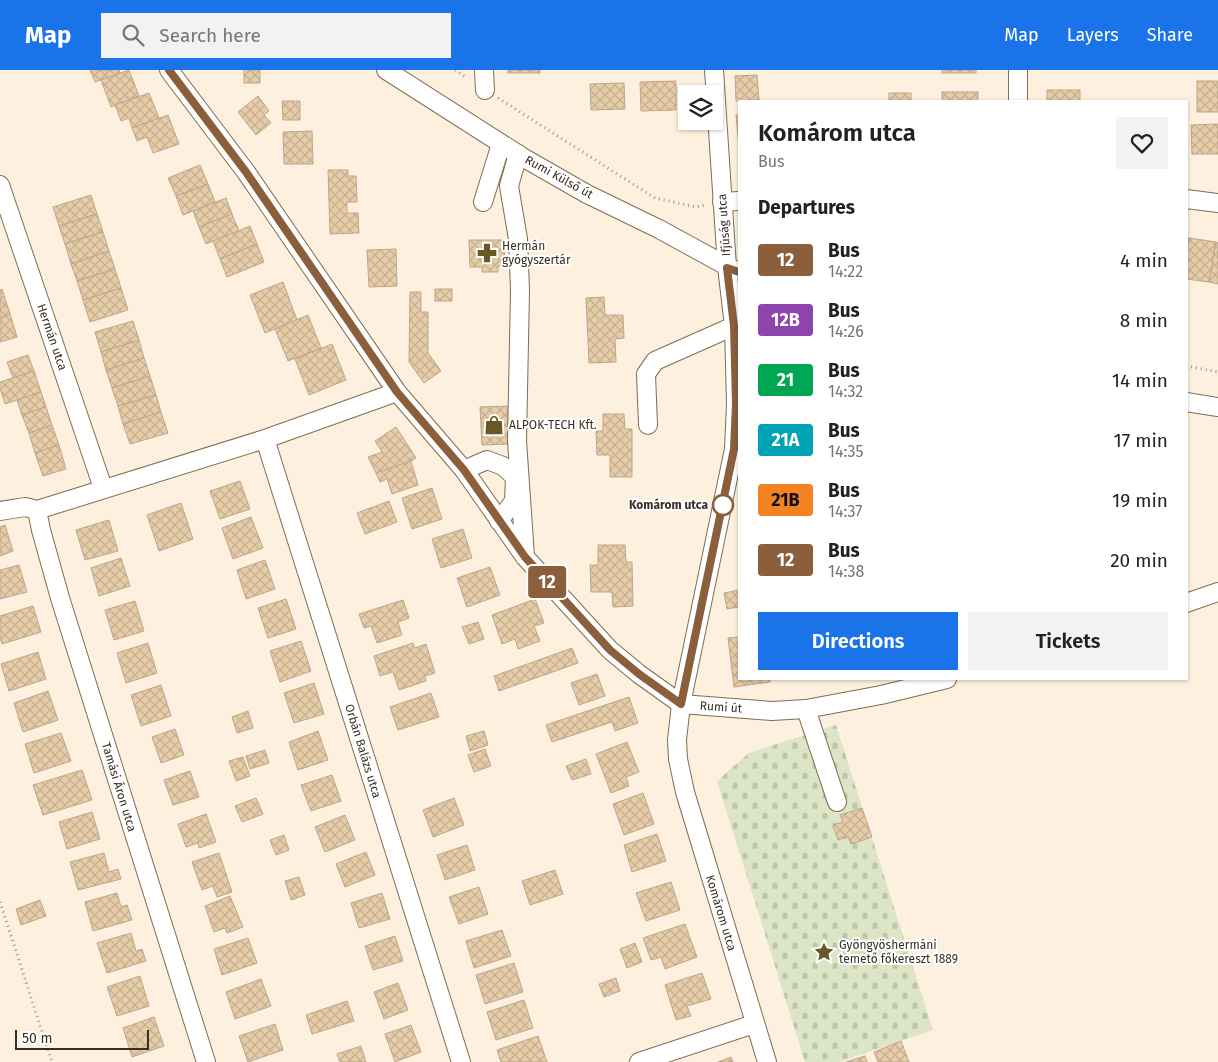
<!DOCTYPE html>
<meta charset="utf-8">
<style>
body{margin:0;font-family:"Fira Sans",sans-serif;background:#f2f2f2;color:#202124;height:100vh;display:flex;flex-direction:column;font-size:19px;white-space:nowrap}
*{box-sizing:border-box;margin:0}
p{font-size:16px;color:#757577}
.icon{flex:none;width:28px;height:28px;fill:none;stroke:currentColor;stroke-width:2;stroke-linecap:round;stroke-linejoin:round}
.map{position:relative;flex:1;overflow:hidden}
.drawer{position:absolute;left:738px;top:30px;width:450px;height:580px;display:flex;flex-direction:column;background:#fff;border-radius:0px;box-shadow:0 1px 4px #0004}
.drawer>*{flex:none}
.badge{padding:0 10px;border-radius:4px;font-size:18px;line-height:32px}
.buttons{position:absolute;left:678px;top:15px;display:grid;gap:10px}
.buttons a{display:grid;place-items:center;width:45px;height:45px;border-radius:0px;background:#fff;box-shadow:0 1px 4px #0004;font-size:25px}
.scale{position:absolute;left:15px;bottom:12px;width:134px;box-sizing:border-box;padding-left:5px;border:2px solid #382f24;border-top:0;font-size:14px;line-height:18px;white-space:nowrap;color:#382f24;-webkit-text-stroke:4px #fff;paint-order:stroke}
.map>.badge{position:absolute;translate:-50% -50%;box-shadow:0 0 0 2px #fff}
h2{padding:0 20px;font-size:19px;line-height:45px}
.round{display:grid;place-items:center;flex:none;width:52px;height:52px;border-radius:0px;background:#f2f2f2}
.head{display:flex;align-items:center;justify-content:space-between;height:85px;padding:0 20px}
h1{font-size:24px;font-weight:600;line-height:38px}
.primary-button{display:flex;gap:10px;margin-top:auto;padding:10px 20px}
.primary-button a{flex:1;height:58px;border-radius:0px;background:#1a73e8;color:#fff;font-size:20px;font-weight:600;line-height:58px;text-align:center}
.primary-button a+a{background:#f2f2f2;color:#202124}
ul{padding:0;list-style:none}
li{display:flex;align-items:center;gap:15px;height:60px;padding:0 20px}
li div{flex:1}
li b{display:block;font-size:19px}
li em{font-style:normal}
li .badge{min-width:55px;font-weight:700;text-align:center}
header{display:flex;align-items:center;gap:30px;box-sizing:border-box;height:70px;padding:0 25px;background:#1a73e8;color:#fff}
header strong{font-size:24px}
nav{display:flex;gap:28px;margin-inline-start:auto;font-size:18px}
.search{width:350px;height:45px;background:#f2f2f2;display:flex;align-items:center;gap:12px;box-sizing:border-box;padding:0 18px;border-radius:0px;color:#757577;font-size:19px}
.map>svg:first-child{display:block}
.cemetery{fill:url(#cemetery-stones)}
.building{fill:url(#building-cross-hatch);stroke:#bda78b}
.lines{fill:none;stroke-linecap:round;stroke-linejoin:round}
.minor-casing{stroke:#806d52;stroke-width:20}
.path{stroke:#9f9486;stroke-width:3;stroke-dasharray:1 4;stroke-linecap:butt}
.minor{stroke:#fff;stroke-width:18}
.line-casing{stroke:#fff;stroke-width:11}
.line{stroke:#8b5e3c;stroke-width:8}
.stop-dot{fill:#fff;stroke:#8b5e3c;stroke-width:2.5}
.labels{text-anchor:middle;stroke-width:4;stroke-linejoin:round;paint-order:stroke}
.street-label{font-size:12px;fill:#382f24;stroke:#fff}
.poi-label{font-size:12px;fill:#382f24;stroke:#fff;text-anchor:start}
.stop-label{font-size:12px;font-weight:bold;fill:#382f24;stroke:#fff;text-anchor:end}
</style>
<header>
<strong>Map</strong>
<div class="search"><svg class="icon" aria-label="search" viewBox="0 0 24 24"><circle cx="10" cy="10" r="6"/><path d="M15 15l6 6"/></svg>Search here</div>
<nav><a>Map</a><a>Layers</a><a>Share</a></nav>
</header>
<div class="map">
<svg width="1218" height="992" viewBox="0 0 1218 992">
<defs>
<pattern id="cemetery-stones" width="16" height="16" patternUnits="userSpaceOnUse" patternTransform="scale(1.25)"><rect width="16" height="16" fill="#dce6c6"/><path d="M2 7V4a2 2 0 0 1 4 0v3zM10 15v-3a2 2 0 0 1 4 0v3z" fill="#bec6aa"/></pattern>
<pattern id="building-cross-hatch" width="8" height="8" patternUnits="userSpaceOnUse" patternTransform="scale(1.25)"><rect width="8" height="8" fill="#e7cca8"/><path d="M0 0l8 8M0 8l8-8" fill="none" stroke="#c7b090"/></pattern>
</defs>
<rect width="100%" height="100%" fill="#fdf0de"/>
<path class="cemetery" d="M836,655L933,960L839,992H805L717,711L749,683Z"/>
<g class="building">
<path d="M90,0H119L120,3L95,12Z"/>
<path d="M129,0L139,26L111,37L101,10Z"/>
<rect x="244" y="0" width="16" height="13"/>
<rect x="508" y="0" width="32" height="3"/>
<rect x="942" y="0" width="34" height="3"/>
<path d="M757,5L759,30L736,31L735,6Z"/>
<path d="M676,11V40L641,41L640,12Z"/>
<rect x="1197" y="11" width="21" height="31"/>
<path d="M624,13L625,39L591,40L590,14Z"/>
<rect x="1047" y="20" width="33" height="11"/>
<rect x="942" y="22" width="36" height="9"/>
<path d="M149,23L159,48L132,58L129,48L121,51L115,35Z"/>
<rect x="889" y="23" width="22" height="8"/>
<path d="M258,26L269,41L264,45L271,53L256,65L238,42Z"/>
<path d="M282,31H300V50H283Z"/>
<path d="M168,45L179,74L153,83L147,67L137,71L132,58Z"/>
<path d="M736,45H739V76Z"/>
<path d="M1218,54V84H1192L1191,55Z"/>
<path d="M312,61L313,94H284L283,62Z"/>
<path d="M200,95L208,114L176,126L168,108Z"/>
<path d="M328,100H348V106H356L357,132H347V143H358L359,163L330,164Z"/>
<path d="M208,114L215,132L183,145L176,126Z"/>
<path d="M91,125L97,144L59,156L53,137Z"/>
<path d="M226,128L232,144L199,157L193,141Z"/>
<path d="M97,144L103,162L65,174L59,156Z"/>
<path d="M232,144L239,161L206,174L199,157Z"/>
<path d="M250,156L257,174L220,189L213,171Z"/>
<path d="M103,162L109,181L71,194L65,174Z"/>
<path d="M1186,167L1189,168L1186,187Z"/>
<path d="M1189,168L1216,172L1209,212L1186,209V187Z"/>
<path d="M469,170H504L505,196H498V202H482V197H470Z"/>
<path d="M1216,172L1218,173V214L1209,212Z"/>
<path d="M257,174L264,192L227,207L220,189Z"/>
<path d="M396,179L397,216L369,217L367,180Z"/>
<path d="M109,181L115,199L77,211L71,194Z"/>
<path d="M115,199L121,218L83,230L77,211Z"/>
<path d="M283,212L297,250L265,263L250,225Z"/>
<path d="M121,218L128,240L90,252L83,230Z"/>
<path d="M2,219L10,244L0,248V220Z"/>
<rect x="435" y="219" width="17" height="12"/>
<path d="M410,222H421V242H428V283L441,301L424,313L409,292Z"/>
<path d="M604,227L605,245H623L624,268L615,269L616,292L589,293L586,228Z"/>
<path d="M10,244L17,267L0,272V248Z"/>
<path d="M308,245L321,278L288,291L275,259Z"/>
<path d="M133,251L139,270L101,282L95,262Z"/>
<path d="M139,270L144,288L106,300L101,282Z"/>
<path d="M332,274L346,310L309,325L295,289Z"/>
<path d="M28,285L34,301L13,308L7,292Z"/>
<path d="M144,288L150,306L112,318L106,300Z"/>
<path d="M34,301L41,322L5,334L0,318V312Z"/>
<path d="M150,306L156,325L118,336L112,318Z"/>
<path d="M41,322L46,337L22,345L17,330Z"/>
<path d="M156,325L161,342L123,354L118,336Z"/>
<path d="M507,336L509,374L482,375L480,337Z"/>
<path d="M46,337L52,355L29,363L22,345Z"/>
<path d="M161,342L168,363L130,374L123,354Z"/>
<path d="M603,344H624L625,359H632V407H610V385H597L596,361H603Z"/>
<path d="M52,355L59,375L35,383L29,363Z"/>
<path d="M396,357L416,388L411,391L376,403L368,387L382,382L375,371Z"/>
<path d="M59,375L66,399L43,406L35,383Z"/>
<path d="M411,391L418,415L392,424L387,409L380,412L376,403Z"/>
<path d="M240,411L250,439L220,449L210,421Z"/>
<path d="M432,418L442,449L412,459L402,428Z"/>
<path d="M389,431L397,452L365,464L357,443Z"/>
<path d="M181,433L193,469L159,481L147,445Z"/>
<path d="M251,447L263,478L233,489L222,458Z"/>
<path d="M109,450L118,481L85,490L76,460Z"/>
<path d="M5,455L13,481L0,486V457Z"/>
<path d="M463,459L472,488L441,498L432,469Z"/>
<path d="M598,475H625L626,492H632L633,536L613,537L612,522H591L590,495H598Z"/>
<path d="M121,488L130,516L99,526L91,498Z"/>
<path d="M265,490L275,519L246,529L237,500Z"/>
<path d="M19,495L27,522L0,529V500Z"/>
<path d="M490,497L500,525L467,537L457,508Z"/>
<path d="M739,520V537L727,539L724,523Z"/>
<path d="M286,529L296,559L268,568L258,538Z"/>
<path d="M535,529L544,553L534,556L540,571L518,579L515,569L502,574L492,545Z"/>
<path d="M403,530L409,548L398,552L402,565L377,573L371,556L364,558L359,544Z"/>
<path d="M135,531L144,561L114,570L105,540Z"/>
<path d="M33,536L41,562L2,574L0,568V546Z"/>
<path d="M478,552L484,569L469,574L462,557Z"/>
<path d="M739,567V609H770V612L734,617L728,568Z"/>
<path d="M301,571L311,601L280,612L270,581Z"/>
<path d="M148,573L157,603L126,613L117,583Z"/>
<path d="M413,573L415,578L426,574L435,603L425,606L426,611L399,620L393,602L380,606L374,586Z"/>
<path d="M572,578L578,593L499,621L494,606Z"/>
<path d="M38,582L46,609L9,621L1,594Z"/>
<path d="M597,604L605,626L579,635L571,613Z"/>
<path d="M314,613L324,644L294,653L284,623Z"/>
<path d="M161,615L171,646L141,656L131,625Z"/>
<path d="M48,621L58,650L23,662L14,633Z"/>
<path d="M431,623L439,647L398,660L390,637Z"/>
<path d="M629,627L638,653L615,661L612,652L552,672L546,655Z"/>
<path d="M248,641L253,658L237,663L232,647Z"/>
<path d="M175,659L184,685L161,693L152,667Z"/>
<path d="M318,661L328,690L298,700L289,672Z"/>
<path d="M484,661L488,675L470,681L466,666Z"/>
<path d="M61,663L71,691L34,703L25,674Z"/>
<path d="M627,672L639,702L626,707L629,716L611,723L596,684Z"/>
<path d="M485,679L491,696L474,702L468,685Z"/>
<path d="M265,680L269,693L250,699L246,686Z"/>
<path d="M243,687L250,706L236,711L229,691Z"/>
<path d="M586,689L591,704L572,710L566,696Z"/>
<path d="M82,700L92,730L43,745L33,715Z"/>
<path d="M190,701L199,727L173,735L164,710Z"/>
<path d="M332,705L341,731L311,741L301,715Z"/>
<path d="M643,723L654,754L624,765L613,734Z"/>
<path d="M256,728L263,744L242,752L235,736Z"/>
<path d="M454,728L464,755L433,767L423,740Z"/>
<path d="M862,738L872,767L851,774L848,766L838,770L833,755L843,752L840,745Z"/>
<path d="M92,742L100,769L67,779L59,752Z"/>
<path d="M206,744L216,772L199,778L198,773L186,777L178,754Z"/>
<path d="M345,745L355,770L325,782L315,757Z"/>
<path d="M657,764L666,791L632,802L624,775Z"/>
<path d="M284,765L289,780L276,785L270,770Z"/>
<path d="M467,775L475,800L445,810L437,785Z"/>
<path d="M366,782L375,805L345,817L336,794Z"/>
<path d="M104,783L109,802L118,799L121,809L78,820L70,792Z"/>
<path d="M219,783L232,822L217,827L213,816L202,820L192,792Z"/>
<path d="M555,800L563,824L530,835L522,811Z"/>
<path d="M299,807L305,825L291,830L285,811Z"/>
<path d="M671,812L680,840L646,851L636,823Z"/>
<path d="M479,817L488,844L459,854L449,827Z"/>
<path d="M117,823L121,837L127,835L132,850L93,861L85,832Z"/>
<path d="M382,823L390,849L359,858L351,833Z"/>
<path d="M230,826L243,857L227,863L225,858L214,862L205,836Z"/>
<path d="M40,830L46,846L21,855L16,839Z"/>
<path d="M685,854L697,887L665,899L661,887L651,890L643,868Z"/>
<path d="M502,860L511,886L474,898L466,871Z"/>
<path d="M131,863L136,881L142,879L146,891L107,903L97,873Z"/>
<path d="M395,866L403,891L373,900L365,876Z"/>
<path d="M248,868L257,893L222,905L214,879Z"/>
<path d="M635,873L642,892L627,898L620,879Z"/>
<path d="M514,893L523,922L485,934L476,905Z"/>
<path d="M702,903L711,929L687,936L691,946L676,950L665,915Z"/>
<path d="M140,906L149,936L117,946L107,917Z"/>
<path d="M616,908L620,921L604,927L599,914Z"/>
<path d="M261,909L271,936L235,949L226,922Z"/>
<path d="M398,913L408,940L384,949L374,922Z"/>
<path d="M524,930L533,958L496,970L487,942Z"/>
<path d="M347,931L354,951L312,964L306,945Z"/>
<path d="M154,947L164,976L132,987L123,958Z"/>
<path d="M275,954L283,980L248,992L239,966Z"/>
<path d="M411,955L421,982L395,992L385,964Z"/>
<path d="M538,966L547,992H501L497,980Z"/>
<path d="M901,971L909,992H878L874,982Z"/>
<path d="M361,976L366,992H340L337,984Z"/>
<path d="M865,986L867,992H846Z"/>
<path d="M731,987L733,992H718Z"/>
</g>
<g class="lines">
<defs>
<g id="minor">
<path d="M169,0L246,102L397,322L464,400L525,487L610,580L639,604L681,634L772,641L806,639L881,625L947,609"/>
<path d="M386,0L524,88L587,124L659,159L734,200"/>
<path d="M484,0L485,20"/>
<path d="M714,0L727,197L734,256L736,334L734,379L681,634L677,670L678,689L685,722L767,992"/>
<path d="M1018,0V31"/>
<path d="M518,84L509,116L518,169L520,220L517,371L525,486"/>
<path d="M0,115L103,418"/>
<path d="M1186,129L1218,133"/>
<path d="M483,132L501,74"/>
<path d="M722,132L739,131"/>
<path d="M1186,332L1218,337"/>
<path d="M648,355L646,304L655,291L734,256"/>
<path d="M265,369L461,992"/>
<path d="M464,400L487,390L503,396L515,407L514,431L499,451"/>
<path d="M37,440L41,460L60,528L206,992"/>
<path d="M0,441L25,437L37,440L265,369L397,322"/>
<path d="M1186,533L1218,522"/>
<path d="M806,639L837,732"/>
<path d="M639,992L754,954"/>
</g>
</defs>
<use href="#minor" class="minor-casing"/>
<g class="path">
<path d="M455,0L467,8"/>
<path d="M498,28L655,128L696,137L706,135"/>
<path d="M1186,296L1218,302"/>
<path d="M0,832L52,992"/>
</g>
<use href="#minor" class="minor"/>
</g>
<g class="lines">
<defs>
<path id="line" d="M169,0L246,102L397,322L464,400L525,487L610,580L639,604L681,634L734,379L736,334L734,256L727,198L739,202"/>
</defs>
<use href="#line" class="line-casing"/>
<use href="#line" class="line"/>
</g>
<defs>
<symbol id="pharmacy-bare" viewBox="-9 -9 18 18"><path d="M-2-6h4v4h4v4h-4v4h-4v-4h-4v-4h4Z" fill="#665926" stroke="#fff" stroke-width="2.5" paint-order="stroke"/></symbol>
<symbol id="shop-bare" viewBox="-9 -9 18 18"><path d="M-5-2.5h2.3a2.7 3.5 0 0 1 5.4 0H5L5.5 6h-11ZM-1.5-2.5h3a1.5 2.3 0 0 0-3 0Z" fill="#665926" stroke="#fff" stroke-width="2.5" paint-order="stroke"/></symbol>
<symbol id="sight-bare" viewBox="-9 -9 18 18"><path d="M0-6L1.8-2.2L6-1.7L2.9 1.2L3.7 5.4L0 3.3L-3.7 5.4L-2.9 1.2L-6-1.7L-1.8-2.2Z" fill="#665926" stroke="#fff" stroke-width="2.5" paint-order="stroke"/></symbol>
</defs>
<g fill-rule="evenodd">
<use href="#pharmacy-bare" x="473" y="169" width="28" height="28"/>
<use href="#shop-bare" x="480" y="341" width="28" height="28"/>
<use href="#sight-bare" x="810" y="868" width="28" height="28"/>
</g>
<circle class="stop-dot" cx="723" cy="435" r="10"/>
<g class="labels">
<g class="street-label">
<text transform="translate(559 107) rotate(29)" y="4">Rumi Külső út</text>
<text transform="translate(724 155) rotate(-94)" y="4">Ifjúság utca</text>
<text transform="translate(52 267) rotate(71)" y="4">Hermán utca</text>
<text transform="translate(721 637) rotate(4)" y="4">Rumi út</text>
<text transform="translate(363 681) rotate(73)" y="4">Orbán Balázs utca</text>
<text transform="translate(119 717) rotate(73)" y="4">Tamási Áron utca</text>
<text transform="translate(721 843) rotate(73)" y="4">Komárom utca</text>
</g>
<g class="poi-label">
<text x="502" y="180">Hermán<tspan x="502" dy="14">gyógyszertár</tspan></text>
<text x="509" y="359">ALPOK-TECH Kft.</text>
<text x="839" y="879">Gyöngyöshermáni<tspan x="839" dy="14">temető főkereszt 1889</tspan></text>
</g>
<g class="stop-label">
<text x="708" y="439">Komárom utca</text>
</g>
</g>
</svg>
<div class="buttons">
<a><svg class="icon" aria-label="layers" viewBox="0 0 24 24"><path d="M12 4l9 5-9 5-9-5zM3 14l9 5 9-5"/></svg></a>
</div>
<div class="scale">50 m</div>
<b class="badge" style="left:547px;top:512px;background:#8b5e3c;color:#fff">12</b>
<section class="drawer">
<div class="head"><div><h1>Komárom utca</h1><p>Bus</p></div><a class="round"><svg class="icon" aria-label="heart" viewBox="0 0 24 24"><path d="M12 20l-8-8c-3-5 5-10 8-4 3-6 11-1 8 4z"/></svg></a></div>
<h2>Departures</h2>
<ul>
<li><span class="badge" style="background:#8b5e3c;color:#fff">12</span><div><b>Bus</b><p>14:22</p></div><em>4 min</em></li>
<li><span class="badge" style="background:#8e44ad;color:#fff">12B</span><div><b>Bus</b><p>14:26</p></div><em>8 min</em></li>
<li><span class="badge" style="background:#00a651;color:#fff">21</span><div><b>Bus</b><p>14:32</p></div><em>14 min</em></li>
<li><span class="badge" style="background:#00a3b4;color:#fff">21A</span><div><b>Bus</b><p>14:35</p></div><em>17 min</em></li>
<li><span class="badge" style="background:#f58220;color:#111">21B</span><div><b>Bus</b><p>14:37</p></div><em>19 min</em></li>
<li><span class="badge" style="background:#8b5e3c;color:#fff">12</span><div><b>Bus</b><p>14:38</p></div><em>20 min</em></li>
</ul>
<div class="primary-button"><a>Directions</a><a>Tickets</a></div>
</section>
</div>
